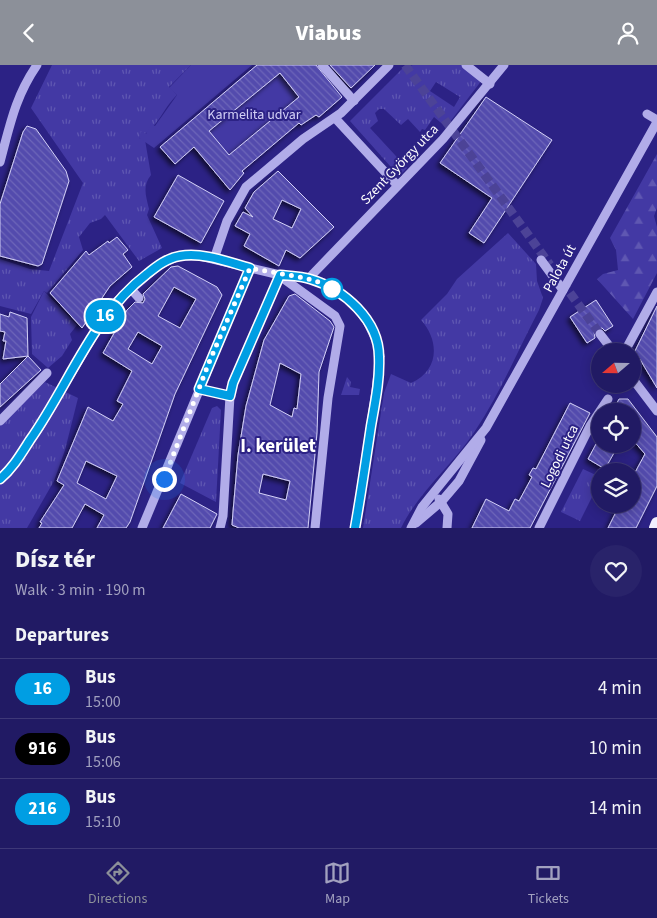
<!DOCTYPE html>
<meta charset="utf-8">
<style>
body{margin:0;font-family:"Source Sans 3",sans-serif;background:#29236a;color:#f1f3f6;height:100vh;display:flex;flex-direction:column;font-size:19px;white-space:nowrap}
*{box-sizing:border-box;margin:0}
p{font-size:16px;color:#a2a1bf}
.icon{flex:none;width:28px;height:28px;fill:none;stroke:currentColor;stroke-width:2;stroke-linecap:round;stroke-linejoin:round}
.map{position:relative;height:463px;overflow:hidden}
.panel{display:flex;flex-direction:column;background:#211a64;flex:1}
.panel>*{flex:none}
.badge{padding:0 10px;border-radius:16px;font-size:18px;line-height:32px}
.needle{width:32px;rotate:250deg}
.fabs{position:absolute;left:591px;top:278px;display:grid;gap:10px}
.fabs a{display:grid;place-items:center;width:50px;height:50px;border-radius:50%;background:#211a64;box-shadow:0 2px 12px #0003,0 0 0 1px #3e3878;font-size:25px}
.you{position:absolute;width:25px;height:25px;margin:-12px;border:4px solid #fff;border-radius:50%;background:#1a73e8;box-shadow:0 0 0 8px #1a73e833}
.map>.badge{position:absolute;translate:-50% -50%;box-shadow:0 0 0 2px #fff}
h2{padding:0 15px;font-size:19px;line-height:45px}
.round{display:grid;place-items:center;flex:none;width:52px;height:52px;border-radius:26px;background:#29236a}
.head{display:flex;align-items:center;justify-content:space-between;height:85px;padding:0 15px}
h1{font-size:24px;font-weight:800;line-height:38px}
ul{padding:0;list-style:none}
li{display:flex;align-items:center;gap:15px;height:60px;padding:0 15px;border-top:1px solid #3e3878}
li div{flex:1}
li b{display:block;font-size:19px}
li em{font-style:normal}
li .badge{min-width:55px;font-weight:700;text-align:center}
header{display:flex;justify-content:space-between;align-items:center;height:65px;padding:0 15px;background:#8c9099;color:#fff;font-size:22px;font-weight:800}
.tabs{display:flex;justify-content:space-around;align-items:center;height:70px;border-top:1px solid #3e3878;background:#211a64;font-size:14px;color:#a2a1bf}
.tabs a{display:grid;justify-items:center;gap:2px}
.tabs .selected{color:#8c9099}
.map>svg:first-child{display:block}
.grass{fill:url(#grass-tufts);fill-rule:evenodd}
.forest{fill:url(#forest-firs)}
.garden{fill:#4339a4}
.building{fill:url(#building-back-hatch);stroke:#d3d0f7;fill-rule:evenodd;filter:url(#shadow)}
.lines{fill:none;stroke-linecap:round;stroke-linejoin:round}
.minor-tunnel{stroke:#4c4397;stroke-width:9;stroke-dasharray:9 4.5;stroke-linecap:butt}
.minor{stroke:#b1ace9;stroke-width:9}
.major{stroke:#f1effe;stroke-width:12}
.line-casing{stroke:#fff;stroke-width:11}
.line{stroke:#009ee3;stroke-width:8}
.walk{stroke:#fff;stroke-width:5;stroke-dasharray:0 9}
.stop-dot{fill:#fff;stroke:#009ee3;stroke-width:2.5}
.labels{text-anchor:middle;stroke-width:4;stroke-linejoin:round;paint-order:stroke}
.park-label{font-size:14px;fill:#d3d0f7;stroke:#2c2285}
.street-label{font-size:14px;fill:#fff;stroke:#2c2285}
.district-label{font-size:19px;font-weight:bold;fill:#fff;stroke:#2c2285}
</style>
<header><svg class="icon" aria-label="back" viewBox="0 0 24 24"><path d="M15 5l-7 7 7 7"/></svg>Viabus<svg class="icon" aria-label="person" viewBox="0 0 24 24"><circle cx="12" cy="8" r="4"/><path d="M4 21q1-7 8-7t8 7"/></svg></header>
<div class="map">
<svg width="657" height="463" viewBox="0 0 657 463">
<defs>
<pattern id="grass-tufts" width="24" height="20" patternUnits="userSpaceOnUse" patternTransform="scale(1.25)"><rect width="24" height="20" fill="#4339a4"/><path d="M3 7l-1-3M5 7V3M7 7l1-3M15 17l-1-3M17 17v-4M19 17l1-3" fill="none" stroke="#5f57b2"/></pattern>
<pattern id="forest-firs" width="22" height="20" patternUnits="userSpaceOnUse" patternTransform="scale(1.25)"><rect width="22" height="20" fill="#4339a4"/><path d="M5 1l3.5 6h-7zM16 11l3.5 6h-7z" fill="#5f57b2"/></pattern>
<pattern id="building-back-hatch" width="6" height="6" patternUnits="userSpaceOnUse" patternTransform="scale(1.25)"><rect width="6" height="6" fill="#534bad"/><path d="M-1 5l2 2M0 0l6 6M5-1l2 2" fill="none" stroke="#6d66b9"/></pattern>
<filter id="shadow"><feDropShadow dx="-3" dy="3" stdDeviation="2.5" flood-color="#0009"/></filter>
</defs>
<rect width="100%" height="100%" fill="#2c2285"/>
<g class="grass">
<path d="M52,0H191L169,22L177,30C163,43 158,63 139,73L145,75L151,110C142,121 146,131 149,144L147,150L162,183L139,196L105,150L101,154L90,158L79,172L83,185L47,228L44,226L31,249L0,241V194L30,204L49,206L83,118L31,43Z"/>
<path d="M413,0H464L482,15L446,62L434,52L425,65L422,64L420,67L408,54L401,60L384,44H379L375,48L378,56L370,63L407,103L399,111L350,56L403,3ZM436,17L460,32L454,42L430,26Z"/>
<path d="M508,168L536,199L537,216L543,233L539,245C518,285 500,329 475,366C453,400 419,426 401,463H363L384,328L391,309L411,318C439,306 440,276 421,255L447,229L457,214Z"/>
<path d="M44,226L77,260L70,269L72,275L62,291L48,303L32,289L31,252Z"/>
<path d="M347,312L351,317L350,322L360,324L359,330H341Z"/>
<path d="M45,317L78,333L65,385L54,416L27,463H0V360Z"/>
<path d="M217,341L221,345L216,437L180,418L212,343Z"/>
<path d="M583,404L600,412V416L580,456L561,447Z"/>
</g>
<path class="forest" d="M657,89V143L654,151L657,162V208L633,254L597,214L603,209L618,205L616,185L610,173Z"/>
<g class="garden">
<path d="M191,0H252L154,83L139,73L141,66L146,69L151,59L155,61L177,30L169,23Z"/>
<path d="M280,8L299,32L229,90L209,66Z"/>
</g>
<g class="building">
<path d="M257,0H316L342,32L319,52L316,50L301,60L299,58L242,106L244,108L230,125L194,82L175,99L160,82ZM280,8L299,32L229,90L209,66Z"/>
<path d="M330,0H375L351,23Z"/>
<path d="M486,32L552,75L484,178L469,168L492,133L440,98Z"/>
<path d="M27,61L36,64L66,106L69,116L42,199L38,201L0,191V139L23,67Z"/>
<path d="M278,106L334,162L300,193L286,185L279,201L244,181L250,169L235,161L243,147L253,152L245,143L254,127ZM282,135L301,144L292,163L273,154Z"/>
<path d="M178,110L224,136L201,178L154,152Z"/>
<path d="M117,172L128,185L123,189L132,202L110,221L82,263L50,228L86,186L89,190L108,176L109,178Z"/>
<path d="M178,201L217,222L222,230L175,329L130,457L126,463H97L104,450L85,439L72,463H39L42,458L40,457L64,420L57,416L88,342L113,356L123,339L117,336L132,306L103,288L127,245L135,237L143,238L145,234L143,229L171,202ZM174,222L196,234L180,263L158,251ZM138,267L162,281L152,299L128,284ZM86,396L117,411L106,434L77,418Z"/>
<path d="M295,229L330,256L334,262L319,307L317,368L308,463H239L232,460L233,447L238,390L246,341L264,275L289,231ZM280,298L301,309L297,344L294,343L292,352L270,340ZM263,409L290,416L286,435L259,428Z"/>
<path d="M596,235L613,261L605,266L602,263L597,264L594,267L595,273L587,278L570,252Z"/>
<path d="M657,241V323L635,286Z"/>
<path d="M10,247L27,253L28,291L3,294L6,276H3L5,267L0,266V249L9,252Z"/>
<path d="M28,291L41,305L0,342V319Z"/>
<path d="M619,334H628L657,372V421L636,463H608L620,439H632V413L645,389L632,374V346H613Z"/>
<path d="M570,338L590,348L530,463H472L486,434L509,446L515,434L519,436L532,412L529,410L533,403L536,404Z"/>
<path d="M596,379H619L605,404L588,394Z"/>
<path d="M181,429L217,449L210,463H163Z"/>
</g>
<g class="lines">
<g class="minor-tunnel">
<path d="M405,0L550,200"/>
<path d="M562,217L600,269"/>
</g>
<g class="minor">
<path d="M322,0L354,36"/>
<path d="M466,0L490,19"/>
<path d="M647,49L657,55"/>
<path d="M335,53L397,120"/>
<path d="M0,97C10,60 15,32 37,0"/>
<path d="M214,194L227,156L246,122L303,74L341,48L389,0"/>
<path d="M541,195L563,225"/>
<path d="M280,211L335,251L340,261L328,333L315,463"/>
<path d="M309,213L443,74L504,0"/>
<path d="M130,223L139,233"/>
<path d="M600,269L613,286"/>
<path d="M625,286L657,227"/>
<path d="M632,313L657,346"/>
<path d="M199,324L230,331"/>
<path d="M0,356L47,308"/>
<path d="M0,414L16,396L39,363L98,263L116,237L159,200L179,191H200L280,210L309,213L333,224L350,235L367,256L377,277L380,291L376,326L355,463"/>
<path d="M439,434L448,449L447,463"/>
<path d="M416,458L442,436L459,416L481,375"/>
<path d="M142,463L250,203"/>
<path d="M220,463L223,451L230,331L233,318L280,210"/>
<path d="M411,463L422,442L486,363L657,57"/>
<path d="M539,463L590,361L608,334"/>
</g>
<path class="major" d="M655,463L657,458"/>
</g>
<g class="lines">
<defs>
<path id="line" d="M0,414C13,403 21,389 30,375C69,320 92,251 147,209C157,201 167,193 180,191C203,187 228,197 250,203L199,324L230,331L233,318L280,210C290,211 301,211 310,214C344,224 379,255 379,292C380,315 375,338 371,361C366,395 361,429 355,463"/>
</defs>
<use href="#line" class="line-casing"/>
<use href="#line" class="line"/>
<path class="walk" d="M164,414L210,295L250,203C272,208 321,213 332,224"/>
</g>
<circle class="stop-dot" cx="332" cy="224" r="10"/>
<g class="labels">
<g class="park-label">
<text x="254" y="54">Karmelita udvar</text>
</g>
<g class="street-label">
<text transform="translate(399 99) rotate(-46)" y="5">Szent György utca</text>
<text transform="translate(559 203) rotate(-61)" y="5">Palota út</text>
<text transform="translate(559 391) rotate(-64)" y="5">Logodi utca</text>
</g>
<g class="district-label">
<text x="278" y="387">I. kerület</text>
</g>
</g>
</svg>
<div class="fabs">
<a><svg class="needle" viewBox="-14 -14 28 28"><path d="M0-13l5 13h-10z" fill="#e53935"/><path d="M0 13l5-13h-10z" fill="#a2a1bf"/></svg></a>
<a><svg class="icon" aria-label="locate" viewBox="0 0 24 24"><circle cx="12" cy="12" r="6"/><path d="M12 2v4M12 18v4M2 12h4M18 12h4"/></svg></a>
<a><svg class="icon" aria-label="layers" viewBox="0 0 24 24"><path d="M12 4l9 5-9 5-9-5zM3 14l9 5 9-5"/></svg></a>
</div>
<div class="you" style="left:164px;top:414px"></div>
<b class="badge" style="left:105px;top:251px;background:#009ee3;color:#fff">16</b>
</div>
<section class="panel">
<div class="head"><div><h1>Dísz tér</h1><p>Walk · 3 min · 190 m</p></div><a class="round"><svg class="icon" aria-label="heart" viewBox="0 0 24 24"><path d="M12 20l-8-8c-3-5 5-10 8-4 3-6 11-1 8 4z"/></svg></a></div>
<h2>Departures</h2>
<ul>
<li><span class="badge" style="background:#009ee3;color:#fff">16</span><div><b>Bus</b><p>15:00</p></div><em>4 min</em></li>
<li><span class="badge" style="background:#000;color:#fff">916</span><div><b>Bus</b><p>15:06</p></div><em>10 min</em></li>
<li><span class="badge" style="background:#009ee3;color:#fff">216</span><div><b>Bus</b><p>15:10</p></div><em>14 min</em></li>
</ul>
</section>
<nav class="tabs">
<a class="selected"><svg class="icon" aria-label="directions" viewBox="0 0 24 24"><path d="M12 3l9 9-9 9-9-9zM9 14v-3h6M13 9l2 2-2 2"/></svg>Directions</a>
<a><svg class="icon" aria-label="map" viewBox="0 0 24 24"><path d="M3 6l6-2 6 2 6-2v14l-6 2-6-2-6 2zM9 4v14M15 6v14"/></svg>Map</a>
<a><svg class="icon" aria-label="tickets" viewBox="0 0 24 24"><path d="M3 7h18v10H3zM15 7v10"/></svg>Tickets</a>
</nav>
